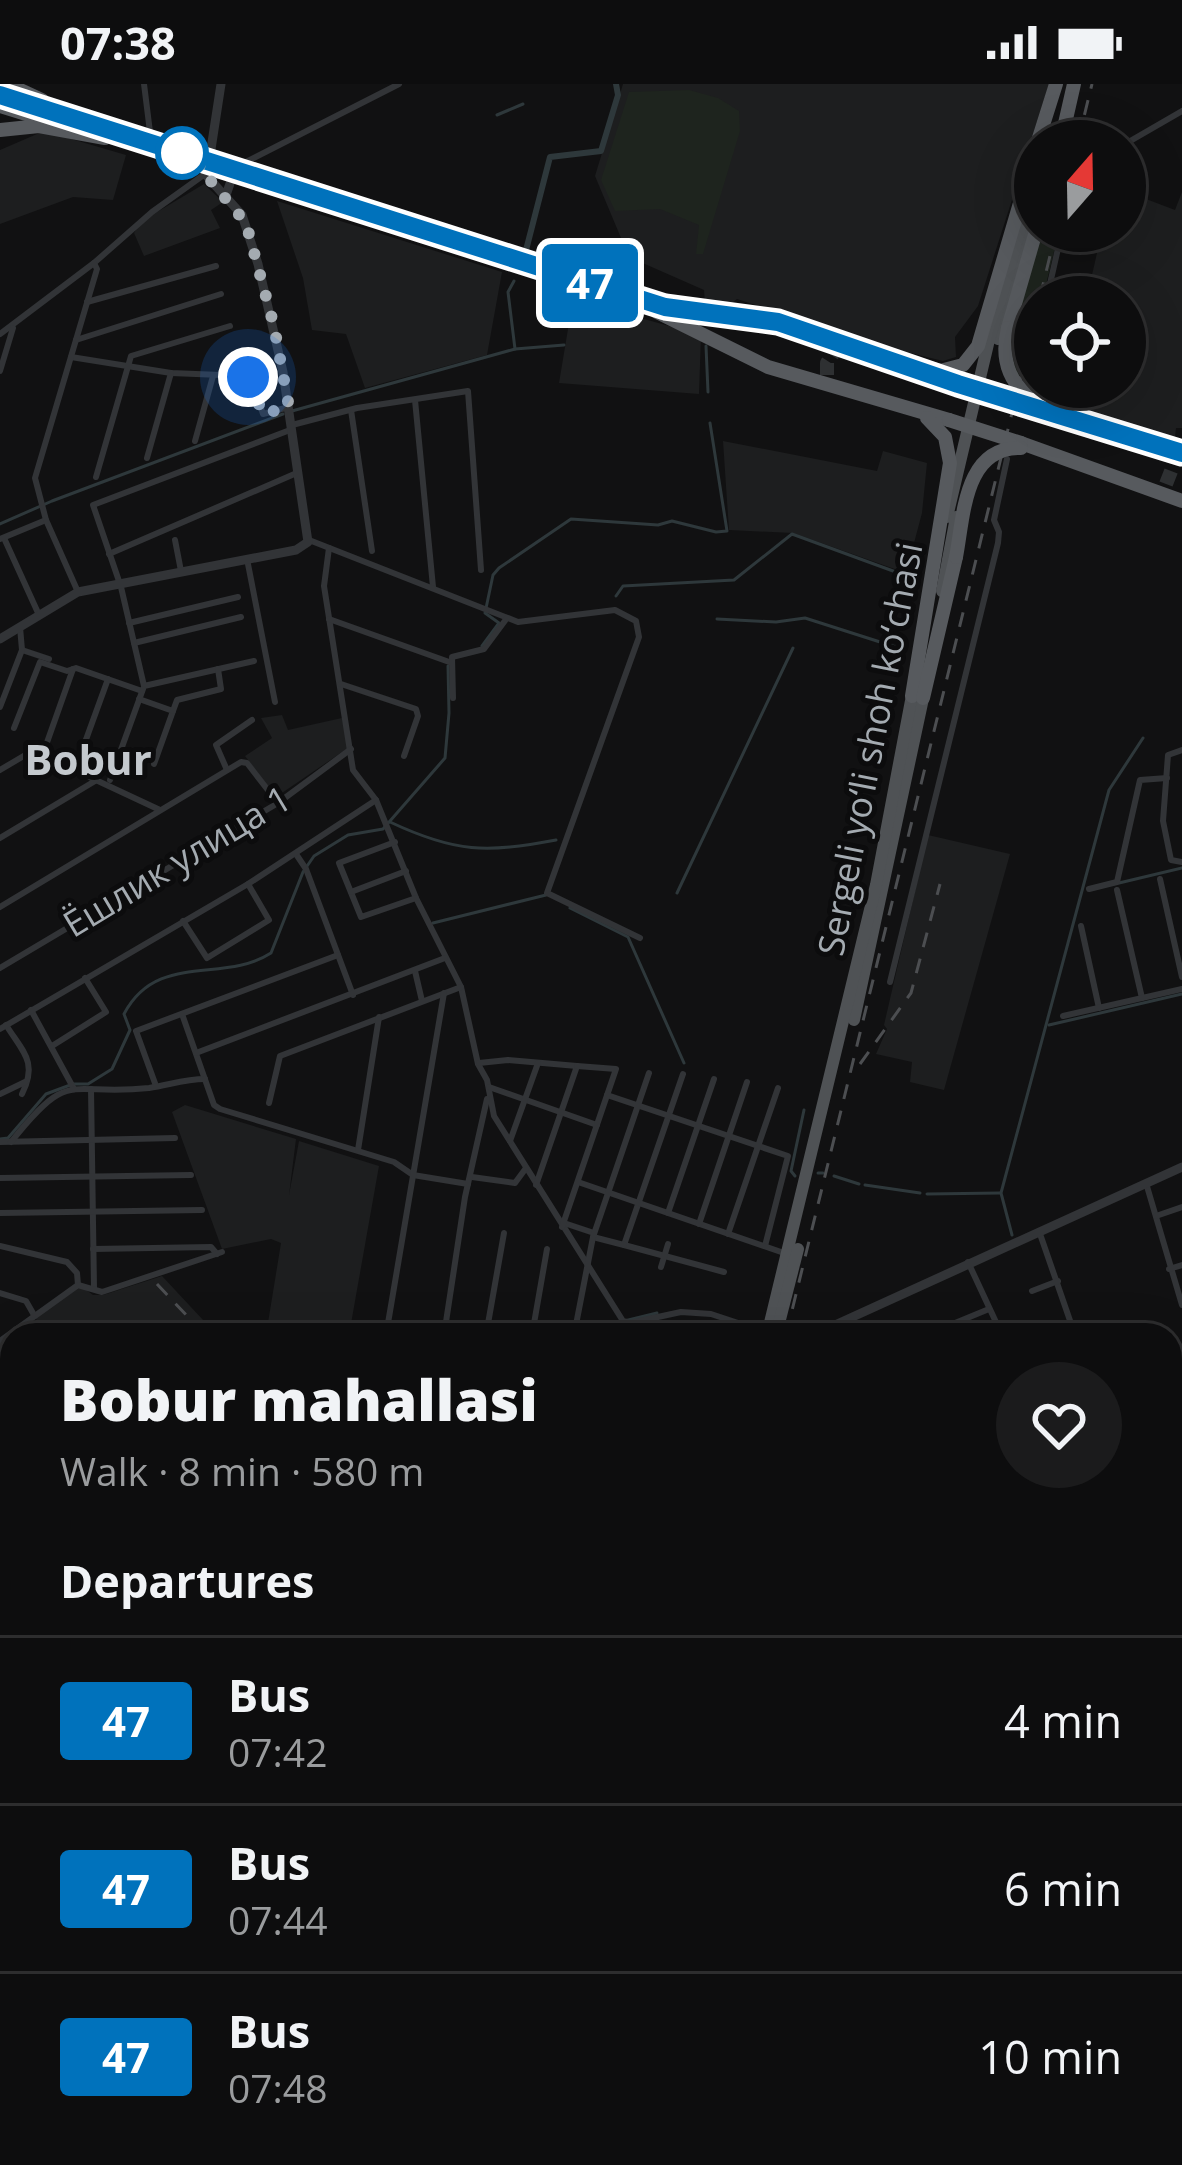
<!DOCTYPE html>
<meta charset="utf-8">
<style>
body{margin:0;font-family:"Open Sans",sans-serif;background:#1b1b1c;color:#f1f3f6;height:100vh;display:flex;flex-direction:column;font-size:45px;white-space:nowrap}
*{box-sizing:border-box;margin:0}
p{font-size:39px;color:#9a9c9e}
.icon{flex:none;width:66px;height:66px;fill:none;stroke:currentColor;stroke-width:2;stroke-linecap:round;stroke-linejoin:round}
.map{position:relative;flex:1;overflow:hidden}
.side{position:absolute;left:0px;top:1239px;width:1182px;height:843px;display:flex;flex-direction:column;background:#0d0d0e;border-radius:36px 36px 0 0;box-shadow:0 12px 48px #0002,0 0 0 3px #2d2d2e}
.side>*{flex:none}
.badge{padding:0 24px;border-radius:9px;font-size:42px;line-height:78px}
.needle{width:78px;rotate:20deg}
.controls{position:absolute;left:1014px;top:36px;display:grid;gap:24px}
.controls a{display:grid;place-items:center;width:132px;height:132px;border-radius:50%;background:#0d0d0e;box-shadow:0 12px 48px #0002,0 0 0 3px #2d2d2e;font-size:60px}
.you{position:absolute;width:60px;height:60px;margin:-30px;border:9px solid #fff;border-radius:50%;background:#1a73e8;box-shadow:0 0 0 18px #1a73e833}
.map>.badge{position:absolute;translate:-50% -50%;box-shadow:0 0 0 6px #fff}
h2{padding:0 60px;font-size:45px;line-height:108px}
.round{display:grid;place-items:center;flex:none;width:126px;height:126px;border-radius:63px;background:#1b1b1c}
.head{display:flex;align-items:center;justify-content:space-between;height:204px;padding:0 60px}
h1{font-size:57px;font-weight:800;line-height:90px}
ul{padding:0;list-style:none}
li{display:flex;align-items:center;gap:36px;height:168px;padding:0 60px;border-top:3px solid #2d2d2e}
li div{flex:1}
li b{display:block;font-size:45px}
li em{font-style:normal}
li .badge{min-width:132px;font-weight:700;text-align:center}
.status{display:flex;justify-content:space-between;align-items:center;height:84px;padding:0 60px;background:#0d0d0e;direction:ltr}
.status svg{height:33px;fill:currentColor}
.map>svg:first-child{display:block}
.built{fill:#1d1e1f}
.green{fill:#1e241e}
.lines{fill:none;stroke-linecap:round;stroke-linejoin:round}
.stream{stroke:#2e383b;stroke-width:3}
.canal{stroke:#2e383b;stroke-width:6}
.trunk-tunnel{stroke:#2e3032;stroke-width:14;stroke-dasharray:14 7;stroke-linecap:butt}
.minor{stroke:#323437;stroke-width:6}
.tertiary{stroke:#323437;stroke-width:9}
.primary{stroke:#4f5255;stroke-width:12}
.trunk{stroke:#575a5e;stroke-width:14}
.rail{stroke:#4c4e51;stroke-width:3;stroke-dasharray:15 12;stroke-linecap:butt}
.trunk-bridge{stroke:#575a5e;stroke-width:14}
.line-casing{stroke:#fff;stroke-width:27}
.line{stroke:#0072bc;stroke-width:18}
.walk{stroke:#a4abb1;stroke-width:12;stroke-dasharray:0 21.6}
.stop-dot{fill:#fff;stroke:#0072bc;stroke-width:6}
.labels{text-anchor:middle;stroke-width:10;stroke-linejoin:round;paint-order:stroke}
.street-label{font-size:36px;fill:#a4abb1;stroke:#0c0c0d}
.quarter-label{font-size:42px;font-weight:bold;fill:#c4c9ce;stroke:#0c0c0d}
</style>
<div class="status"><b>07:38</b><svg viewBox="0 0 49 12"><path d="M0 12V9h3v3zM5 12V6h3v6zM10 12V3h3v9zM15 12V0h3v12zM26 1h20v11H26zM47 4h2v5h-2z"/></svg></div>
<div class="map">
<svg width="1182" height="2081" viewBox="0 0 1182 2081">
<rect width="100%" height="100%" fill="#111112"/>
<g class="built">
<path d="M623,0H1049L978,222L955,253L956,273L943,277L878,261L737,215L725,224L705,219L704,206L629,173L595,92Z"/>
<path d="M44,47L126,71L113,116L73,113L0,140V66Z"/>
<path d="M204,100L223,118L211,126L220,144L144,172L134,149L142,137Z"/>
<path d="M1125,107L1175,126L1182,108V344H1176L1174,361L1031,309L1035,280V303H1125V213H1087L1102,147H1125Z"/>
<path d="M277,117L502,188L487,271L365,304L346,250L312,246L303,194Z"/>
<path d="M573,215L701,251L699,310L559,299Z"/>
<path d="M723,357L877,387L883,367L927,379L922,429L906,489L793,449L729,446Z"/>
<path d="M282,631L288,646L342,634L348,664L276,713L245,672L272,654L261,634Z"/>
<path d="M928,751L1010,770L944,1006L910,998L912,978L876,970L887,945L884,941Z"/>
<path d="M185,1021L296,1055L289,1111L299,1057L379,1082L349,1251H266L281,1159L271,1155L222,1165L172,1028Z"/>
<path d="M162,1192L217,1251H51L35,1234L81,1202L93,1211H103Z"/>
<path d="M7,1262L12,1267V1594L0,1549V1268Z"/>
<path d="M0,1738L12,1740V2031L0,2033Z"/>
<path d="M1170,1861L1182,1921V2081H1034L1032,2070H1170Z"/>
</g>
<g class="green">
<path d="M689,6L718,14L739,27L740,47L703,170H696L699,141L660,125L615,127L601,96L629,8Z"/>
<path d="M1041,147H1059L1043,213H1035V246L1018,296L1009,262Z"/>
</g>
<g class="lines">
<g class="stream">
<path d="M497,31L523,20"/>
<path d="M514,197L508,208L515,265"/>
<path d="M706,262L708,308"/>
<path d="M292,327L515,265L564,261"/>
<path d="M0,440L52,417L283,330"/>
<path d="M616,512L623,502L734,496L792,450L904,491"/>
<path d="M717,535L776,538L805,534L902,565"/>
<path d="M482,562L499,539L485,529L493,491L499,484L571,435L658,441L672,437L716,448L727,447L710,339"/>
<path d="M390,738C456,769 486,769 556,756"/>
<path d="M1119,799L1182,784"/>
<path d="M677,809L793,564"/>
<path d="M570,824L628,853L684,979"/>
<path d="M433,839L546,811"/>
<path d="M1049,941L1182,910"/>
<path d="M0,1055L8,1054L46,1010L73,1000H88L112,985L130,946L124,930C157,867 223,900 271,869L303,788L314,772L348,751L383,745L445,674L449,629L448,582"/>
<path d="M818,1089H823"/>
<path d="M795,1092L791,1087L804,1026"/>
<path d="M834,1092L859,1100"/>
<path d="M865,1101L920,1109"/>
<path d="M927,1110L1000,1109"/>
<path d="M1012,1151L1001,1109L1109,706L1143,654"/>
<path d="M604,1251L616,1239L657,1229"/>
<path d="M1173,1645L1179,1661L1178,1736"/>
<path d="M1170,1647L1182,1632"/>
<path d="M1170,1750L1182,1734"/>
<path d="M1170,1811L1182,1797"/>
<path d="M1024,2070L1026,2081"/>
<path d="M611,2081L617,2070"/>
</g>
<path class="canal" d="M525,170L550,73L601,67L618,11L616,0"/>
<g class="trunk-tunnel">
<path d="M827,291V279L834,268"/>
<path d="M1166,400L1175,377"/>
</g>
<g class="minor">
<path d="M144,0L151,56"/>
<path d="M1125,60L1182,27"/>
<path d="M238,82L399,0"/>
<path d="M1047,213L1062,147"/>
<path d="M87,218L216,182"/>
<path d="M0,250L94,179L152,128L205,90"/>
<path d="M76,256L221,210"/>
<path d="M71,273L171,289L246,292L251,295L263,330L289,323"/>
<path d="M0,287L13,244"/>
<path d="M1026,297L1035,262"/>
<path d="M415,316L433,503"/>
<path d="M351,326L372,467"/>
<path d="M292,341L357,324L468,307L481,486"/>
<path d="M195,357L213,292"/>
<path d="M147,374L171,289"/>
<path d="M96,393L131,272L230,242"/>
<path d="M4,454L39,531"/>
<path d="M0,455L46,436"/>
<path d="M175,456L181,487"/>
<path d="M309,456L518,538L615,526L636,537L639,553L547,809L640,854"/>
<path d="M329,464L324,502L353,686L376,716L416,814L461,903L478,980L487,996L494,1032L623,1237L630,1239L681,1228L711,1230L765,1248"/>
<path d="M109,470L299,388"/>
<path d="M247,475L275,618"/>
<path d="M78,508L46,436L35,394L97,185L94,179"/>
<path d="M329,535L452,579"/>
<path d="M129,539L238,513"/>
<path d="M134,559L241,533"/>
<path d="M22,566L49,575"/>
<path d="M254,577L144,602L121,503L93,421L290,346"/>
<path d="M341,600L416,625L418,632L404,672"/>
<path d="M453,614L452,573L484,565L507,534"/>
<path d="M139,615L173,627L154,680"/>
<path d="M0,623L22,566L20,543"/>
<path d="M173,627L177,616L221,605L218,585"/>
<path d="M14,644L40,578L67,587L76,584L142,607"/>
<path d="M45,664L73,585"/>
<path d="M1182,666L1168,671L1163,737L1171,776L1182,778"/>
<path d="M76,683L108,595"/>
<path d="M0,686L27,670L38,669L160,726"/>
<path d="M227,686L216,661L252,636"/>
<path d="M110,696L143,605"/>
<path d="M0,754L95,697"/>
<path d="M395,758L339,779L361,833L416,814"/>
<path d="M296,770L306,785L353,911"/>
<path d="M1160,795L1182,893"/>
<path d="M1089,805L1117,798L1140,696L1167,694"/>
<path d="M1117,806L1142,914"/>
<path d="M351,808L406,787"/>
<path d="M0,823L241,678L247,679L278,719"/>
<path d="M183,837L207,874L269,836L248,800"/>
<path d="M1081,842L1099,924"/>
<path d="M0,884L278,719L351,665"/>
<path d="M415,887L422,917"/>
<path d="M890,898L998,459L999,448L994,436L1007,375"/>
<path d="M31,926L74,1005"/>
<path d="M182,930L214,1021L220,1025L394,1078L413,1091L468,1100"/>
<path d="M1063,932L1182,905"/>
<path d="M6,941C23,968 38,978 22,1010"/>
<path d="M0,945L248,800L376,716"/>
<path d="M52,962L106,928L85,894"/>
<path d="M196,969L445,874"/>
<path d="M479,979L508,976L577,982L536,1101"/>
<path d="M683,990L624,1161L724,1188"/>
<path d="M156,1002L136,947L338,871"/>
<path d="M489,1003L597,1041"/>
<path d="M91,1005L94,1204"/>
<path d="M0,1010L25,998"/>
<path d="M607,1011L788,1072L765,1162"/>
<path d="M269,1019L280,972L461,903"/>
<path d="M510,1057L538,979"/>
<path d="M0,1058L175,1054"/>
<path d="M11,1058C71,982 67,1013 149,1004C169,1001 185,995 205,995"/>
<path d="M358,1066L379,933"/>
<path d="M472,1093L515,1099L526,1084"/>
<path d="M0,1094L191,1091"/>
<path d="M578,1098L784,1169"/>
<path d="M1146,1099L1182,1221"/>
<path d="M0,1129L202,1126"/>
<path d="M668,1129L714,995"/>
<path d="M1156,1132L1182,1123"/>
<path d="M564,1139L594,1149"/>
<path d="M699,1140L747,998"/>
<path d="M562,1143L616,985L577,982"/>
<path d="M1039,1147L1075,1251"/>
<path d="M728,1150L778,1004"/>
<path d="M593,1153L624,1161"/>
<path d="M0,1162L67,1178L77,1189L78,1201"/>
<path d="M93,1165L211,1163L217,1170"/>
<path d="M968,1178L1002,1251"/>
<path d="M661,1183L668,1160"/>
<path d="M1169,1185L1182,1181"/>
<path d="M1032,1207L1058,1197"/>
<path d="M0,1209L26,1217L34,1231"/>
<path d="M834,1244L855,1251"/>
<path d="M386,1251L444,909"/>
<path d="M444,1251L465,1113L487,1015"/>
<path d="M486,1251L504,1149"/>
<path d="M532,1251L547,1165"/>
<path d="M574,1251L593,1153L649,989"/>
<path d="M926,1251L989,1225"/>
<path d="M0,1257L78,1201L102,1208L222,1168"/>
<path d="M1170,1320L1182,1310"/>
<path d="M0,1570L6,1600L12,1599"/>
<path d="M1170,1572L1182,1570"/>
<path d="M82,2070L84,2081"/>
<path d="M351,2070L361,2081"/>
<path d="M773,2070L776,2081"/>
<path d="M184,2081V2070"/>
<path d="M293,2081L351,2070"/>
</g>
<g class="tertiary">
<path d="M209,78L221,0"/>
<path d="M226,111L232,94"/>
<path d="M0,555L78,508L296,466L308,458L283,288L258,180L242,131L205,90L206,86"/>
<path d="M813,1251L1182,1083"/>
<path d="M1170,1390L1182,1385"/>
<path d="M0,1601L6,1600L12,1641"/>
<path d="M0,2048L12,2047"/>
<path d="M604,2081L609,2070"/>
</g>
<g class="primary">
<path d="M998,255L1035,123"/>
<path d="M947,433L988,260L1035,92"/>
<path d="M942,507L956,433"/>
<path d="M854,936L924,610"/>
<path d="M767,1251L876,801L913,606"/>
<path d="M776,1251L798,1165"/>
<path d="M549,2081L552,2070"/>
<path d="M559,2081L562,2070"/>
</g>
<g class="trunk">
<path d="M7,0L42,16"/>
<path d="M0,11L666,223L766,235L940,287L963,281L978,262L1035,68"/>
<path d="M0,22L52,38"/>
<path d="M0,46L39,42L105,54"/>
<path d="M1038,57L1056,0"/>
<path d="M1061,57L1074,0"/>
<path d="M657,228L768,283L949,336"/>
<path d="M1008,244L1036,147"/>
<path d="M1030,322L1182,369"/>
<path d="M1021,359L1182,417"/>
<path d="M912,612L950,379L945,353L927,334"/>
<path d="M923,614L956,473"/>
</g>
<g class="rail">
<path d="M1078,57L1092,0"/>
<path d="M1040,213L1056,147"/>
<path d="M860,980L911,909L940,800"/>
<path d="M157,1200L205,1251"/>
<path d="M786,1251L1035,235"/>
<path d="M9,1311L12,1314"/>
<path d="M0,1723L12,1728"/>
<path d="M0,1813L12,1803"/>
<path d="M1170,1816L1182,1810"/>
<path d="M591,2081L596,2070"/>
</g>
<g class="trunk-bridge">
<path d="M1008,244C1001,273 1007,297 1032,315"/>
<path d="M959,300L1030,322"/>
<path d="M949,336L1021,359"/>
<path d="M956,473C964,431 964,363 1021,364"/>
</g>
</g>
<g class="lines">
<defs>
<path id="line" d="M0,11L665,223L778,238L958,300L1182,369"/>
</defs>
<use href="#line" class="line-casing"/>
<use href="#line" class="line"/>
<path class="walk" d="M182,69L206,86L205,90L246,139L274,242L289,323L263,330L248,293"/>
</g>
<circle class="stop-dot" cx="182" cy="69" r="24"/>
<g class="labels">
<g class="street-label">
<text transform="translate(870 665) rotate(-79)" y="13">Sergeli yo‘li shoh ko‘chasi</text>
<text transform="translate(177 777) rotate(-31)" y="13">Ёшлик улица 1</text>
</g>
<g class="quarter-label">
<text x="88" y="691">Bobur</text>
</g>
</g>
</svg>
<div class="controls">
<a><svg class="needle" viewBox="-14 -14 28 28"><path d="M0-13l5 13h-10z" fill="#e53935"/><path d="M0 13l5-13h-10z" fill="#9a9c9e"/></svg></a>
<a><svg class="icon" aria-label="locate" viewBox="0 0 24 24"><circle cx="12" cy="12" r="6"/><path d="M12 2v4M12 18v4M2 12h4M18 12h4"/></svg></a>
</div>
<div class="you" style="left:248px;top:293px"></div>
<b class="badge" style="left:590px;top:199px;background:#0072bc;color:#fff">47</b>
<section class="side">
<div class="head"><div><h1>Bobur mahallasi</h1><p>Walk · 8 min · 580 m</p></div><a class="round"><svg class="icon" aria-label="heart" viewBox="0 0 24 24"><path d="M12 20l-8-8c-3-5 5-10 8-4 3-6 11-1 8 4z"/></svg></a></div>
<h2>Departures</h2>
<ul>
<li><span class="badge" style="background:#0072bc;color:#fff">47</span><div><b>Bus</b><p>07:42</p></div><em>4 min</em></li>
<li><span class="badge" style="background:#0072bc;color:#fff">47</span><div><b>Bus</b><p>07:44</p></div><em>6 min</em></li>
<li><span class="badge" style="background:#0072bc;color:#fff">47</span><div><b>Bus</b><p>07:48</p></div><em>10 min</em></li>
</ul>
</section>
</div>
